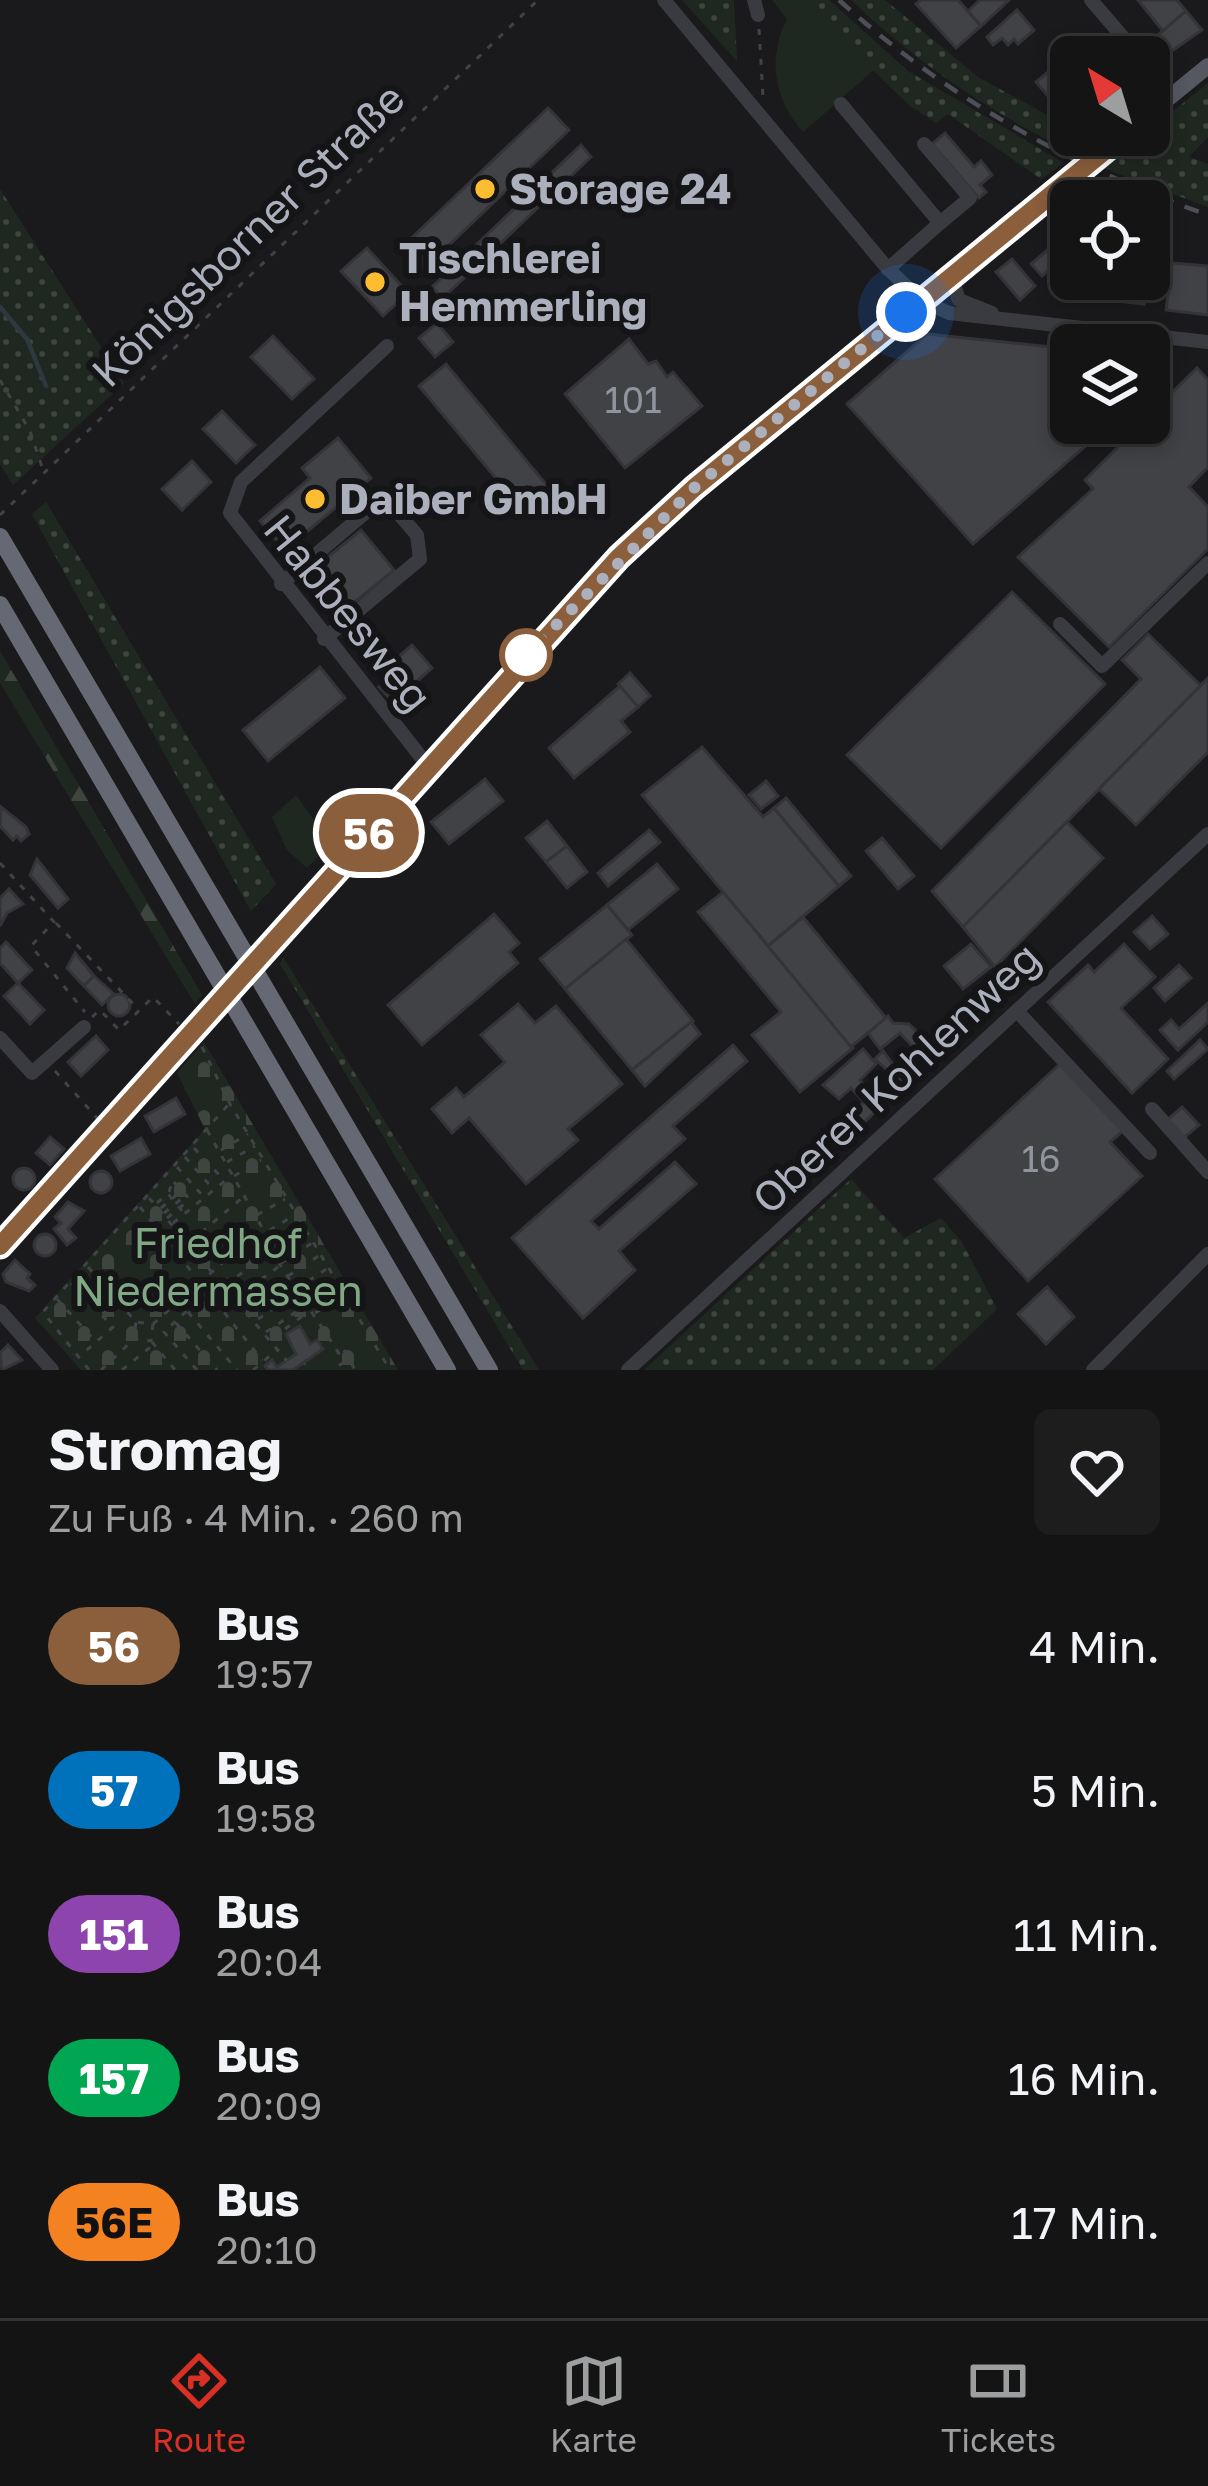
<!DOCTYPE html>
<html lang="de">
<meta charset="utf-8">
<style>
body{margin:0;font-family:"Golos Text",sans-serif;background:#1d1d1e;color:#f1f3f6;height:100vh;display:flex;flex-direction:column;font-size:45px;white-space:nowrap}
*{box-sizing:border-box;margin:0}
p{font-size:39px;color:#9d9ea0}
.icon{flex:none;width:66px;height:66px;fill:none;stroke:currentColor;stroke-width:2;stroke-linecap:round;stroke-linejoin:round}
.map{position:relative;height:1370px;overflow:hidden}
.side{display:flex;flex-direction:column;background:#141415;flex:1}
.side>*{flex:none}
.badge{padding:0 24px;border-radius:39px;font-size:42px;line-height:78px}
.needle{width:78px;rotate:322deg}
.tools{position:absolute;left:1050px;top:36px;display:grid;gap:24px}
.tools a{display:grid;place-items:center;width:120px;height:120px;border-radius:18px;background:#141415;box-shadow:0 6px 18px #0003,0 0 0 3px #333334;font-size:60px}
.you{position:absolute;width:60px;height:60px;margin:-30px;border:9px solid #fff;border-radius:50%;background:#1a73e8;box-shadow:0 0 0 18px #1a73e833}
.map>.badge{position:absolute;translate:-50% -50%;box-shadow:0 0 0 6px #fff}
.round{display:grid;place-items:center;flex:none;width:126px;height:126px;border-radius:18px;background:#1d1d1e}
.head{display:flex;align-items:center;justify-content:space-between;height:204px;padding:0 48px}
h1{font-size:57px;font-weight:700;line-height:90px}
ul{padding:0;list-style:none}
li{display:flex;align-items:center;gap:36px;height:144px;padding:0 48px}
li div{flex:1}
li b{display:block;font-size:45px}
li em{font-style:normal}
li .badge{min-width:132px;font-weight:700;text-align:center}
.dock{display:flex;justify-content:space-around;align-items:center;height:168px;border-top:3px solid #333334;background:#141415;font-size:33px;color:#9d9ea0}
.dock a{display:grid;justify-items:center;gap:6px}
.dock .on{color:#d93025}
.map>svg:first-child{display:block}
.grass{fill:url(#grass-dots)}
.forest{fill:url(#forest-firs)}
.cemetery{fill:url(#cemetery-stones)}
.green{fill:#1f2820}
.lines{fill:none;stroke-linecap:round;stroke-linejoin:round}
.stream{stroke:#2e3841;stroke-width:4.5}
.building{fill:#414246;stroke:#343338;stroke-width:3}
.path{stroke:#404248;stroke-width:3;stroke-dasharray:6 9;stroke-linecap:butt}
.minor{stroke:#3a3b41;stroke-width:14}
.major{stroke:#565861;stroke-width:16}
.highway{stroke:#666973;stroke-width:18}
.rail{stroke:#4d4f57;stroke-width:4.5;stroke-dasharray:15 12;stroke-linecap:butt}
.line-casing{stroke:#fff;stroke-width:27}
.line{stroke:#8b5e3c;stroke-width:18}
.walk{stroke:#abb0bc;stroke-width:12;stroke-dasharray:0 21.6}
.poi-dot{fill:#fdbd31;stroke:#151417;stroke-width:4.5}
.stop-dot{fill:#fff;stroke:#8b5e3c;stroke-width:6}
.labels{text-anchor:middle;stroke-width:12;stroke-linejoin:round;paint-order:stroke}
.number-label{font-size:36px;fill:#90949e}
.poi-label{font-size:42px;font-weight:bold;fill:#abb0bc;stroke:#151417;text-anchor:start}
.street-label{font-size:42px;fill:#abb0bc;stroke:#151417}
.park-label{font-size:42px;fill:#81a885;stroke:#151417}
</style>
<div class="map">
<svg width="1208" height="1370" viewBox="0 0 1208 1370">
<defs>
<pattern id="grass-dots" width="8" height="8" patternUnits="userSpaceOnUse" patternTransform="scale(3)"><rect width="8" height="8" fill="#1f2820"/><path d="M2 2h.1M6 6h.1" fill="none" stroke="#3d453e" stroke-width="1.8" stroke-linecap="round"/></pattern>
<pattern id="forest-firs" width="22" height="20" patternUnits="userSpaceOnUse" patternTransform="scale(3)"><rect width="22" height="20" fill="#1f2820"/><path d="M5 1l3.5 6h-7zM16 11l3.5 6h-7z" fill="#3d453e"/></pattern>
<pattern id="cemetery-stones" width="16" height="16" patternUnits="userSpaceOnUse" patternTransform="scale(3)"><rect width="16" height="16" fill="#1f2820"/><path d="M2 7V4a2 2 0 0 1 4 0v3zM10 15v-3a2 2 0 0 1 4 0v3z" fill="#3d453e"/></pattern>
</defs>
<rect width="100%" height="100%" fill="#1a1a1c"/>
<g class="grass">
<path d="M682,0H734L737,61Z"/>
<path d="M800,0H829L908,71L1064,163L1041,179L948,114L936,123L910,106Z"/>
<path d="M851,0H885L978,77L1071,128V135L1091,138L1070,151C991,113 914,61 851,0Z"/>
<path d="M1208,83V137L1189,157L1208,164V207L1103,168Z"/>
<path d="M0,189L124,383L13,485L0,464Z"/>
<path d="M46,502L276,884L251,911L32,514Z"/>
<path d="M283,957L539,1370H523L280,964Z"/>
<path d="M851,1179L904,1238L941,1218L962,1242L997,1309L933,1370H644Z"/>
</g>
<path class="forest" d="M0,651L202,995L195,1004L0,683Z"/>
<path class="cemetery" d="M204,1042L398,1370H81L35,1318L205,1129L177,1073Z"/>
<g class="green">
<path d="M772,0H800L874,70L803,132C774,99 767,58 787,19Z"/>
<path d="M296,795L331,844L307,868L287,850L272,817Z"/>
</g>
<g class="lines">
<path class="stream" d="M0,307L27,339L46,386"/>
</g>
<g class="building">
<path d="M921,0H958L981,26L956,48L916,4Z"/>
<path d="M980,0H1009L981,26L968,11Z"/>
<path d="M1138,0H1177L1186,11L1163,31Z"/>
<path d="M1017,10L1034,30L1018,44L1014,39L1008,45L1002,38L993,45L987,37Z"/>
<path d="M1186,11L1202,30L1166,55L1155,42L1158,35Z"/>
<path d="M1066,57L1071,94L1067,89L1052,101L1036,82Z"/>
<path d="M548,108L569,130L423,270L401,248Z"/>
<path d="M945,133L974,167L981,161L992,175L980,185L986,192L979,198L932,144Z"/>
<path d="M581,145L591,157L443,298L432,287Z"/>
<path d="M1071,230V251L1042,276L1031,264Z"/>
<path d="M367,248L408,293L383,316L341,271Z"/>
<path d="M1012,259L1035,286L1020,300L996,272Z"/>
<path d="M1172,263L1208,266V315L1166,310Z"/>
<path d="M1085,281L1146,288L1144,304L1084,297Z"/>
<path d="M437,323L453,342L435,357L419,338Z"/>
<path d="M927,334L1071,349V423H1112L973,544L847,404Z"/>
<path d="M273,336L314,379L292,399L251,357Z"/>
<path d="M629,339L648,364L656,361L667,377L673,372L702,406L625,468L565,394Z"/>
<path d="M446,364L550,489L524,512L419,386Z"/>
<path d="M1197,368L1208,380V467L1189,487L1208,507V549L1109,647L1018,557L1093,489L1085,480L1142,423H1149V415Z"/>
<path d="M222,411L255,445L236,463L203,429Z"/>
<path d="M338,438L371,478L285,550L260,521L310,478L302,468Z"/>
<path d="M192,461L211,482L182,510L162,489Z"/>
<path d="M361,530L394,570L346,609L313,569Z"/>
<path d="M1012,592L1105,684L941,848L847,755Z"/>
<path d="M1148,634L1201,686L963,927L932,891L1141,679L1122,660Z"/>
<path d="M412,645L432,668L393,702L379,687L388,679L382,671Z"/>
<path d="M320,667L345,698L268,761L243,730Z"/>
<path d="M630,673L650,696L638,707L618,684Z"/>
<path d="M1208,678V752L1136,825L1099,789Z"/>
<path d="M620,686L638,707L621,721L630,732L574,778L549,748Z"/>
<path d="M702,747L763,817L774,808L839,886L768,946L642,795Z"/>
<path d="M485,779L503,801L449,844L431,822Z"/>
<path d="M766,781L778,796L761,809L749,795Z"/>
<path d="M786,798L851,876L839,886L774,808Z"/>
<path d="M1,807L26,827L29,834L21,841L17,836L13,840L0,826Z"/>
<path d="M547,821L567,846L546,862L526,838Z"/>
<path d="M1067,822L1103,858L995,967L963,927Z"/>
<path d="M649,830L660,842L608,886L598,873Z"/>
<path d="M882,838L914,876L898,889L866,851Z"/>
<path d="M567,846L587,872L567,888L546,862Z"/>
<path d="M37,859L68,899L58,908L30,875Z"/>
<path d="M657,864L678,889L628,930L607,905Z"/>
<path d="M9,889L23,904L7,913L0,926V898Z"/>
<path d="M723,892L853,1048L800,1092L752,1035L781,1012L698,912Z"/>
<path d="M607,905L632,935L565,989L540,959Z"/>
<path d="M494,914L519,943L509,952L518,963L422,1045L388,1005Z"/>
<path d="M1152,916L1168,934L1150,949L1134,932Z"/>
<path d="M803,917L886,1018L851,1047L768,946Z"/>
<path d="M626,939L693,1021L632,1070L565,989Z"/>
<path d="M6,942L32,970L18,983L0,963V948Z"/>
<path d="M971,944L991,967L963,989L944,966Z"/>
<path d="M1124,944L1155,977L1121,1008L1168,1059L1132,1093L1048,1002L1088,965L1094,972Z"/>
<path d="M75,953L94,976L84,986L67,968Z"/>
<path d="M1179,965L1191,978L1165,1001L1154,988Z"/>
<path d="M94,976L114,994L102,1005L84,986Z"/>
<path d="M18,983L44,1010L30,1024L4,996Z"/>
<circle cx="119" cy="1005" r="11"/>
<path d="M967,1003L979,1017L955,1038L943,1024Z"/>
<path d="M1208,1003V1022L1178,1050L1160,1030L1171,1020L1179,1029Z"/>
<path d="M518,1004L535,1023L556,1006L622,1084L568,1129L578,1140L526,1184L469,1118L452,1133L432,1109L456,1088L464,1097L505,1062L481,1035Z"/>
<path d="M888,1016L893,1023L909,1024L924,1039L914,1048L900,1033L880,1049L868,1033Z"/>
<path d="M691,1022L700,1034L645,1086L632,1070Z"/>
<path d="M96,1036L108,1050L81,1076L68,1062Z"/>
<path d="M1200,1040L1208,1049L1174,1079L1167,1071Z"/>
<path d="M733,1045L747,1061L673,1126L685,1139L591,1221L599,1229L675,1162L696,1184L619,1251L635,1270L583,1318L512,1238Z"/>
<path d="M863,1049L876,1064L860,1080L872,1094L879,1088L889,1099L846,1139L836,1128L864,1102L851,1088L839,1099L823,1085Z"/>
<path d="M883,1051L899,1073L911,1060L920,1070L904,1085L875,1059Z"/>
<path d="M1062,1062L1124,1130L1110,1142L1142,1176L1028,1281L935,1179Z"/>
<path d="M176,1098L185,1114L154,1132L145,1116Z"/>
<path d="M1182,1107L1199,1125L1184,1138L1167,1120Z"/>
<path d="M50,1137L64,1149L50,1165L36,1153Z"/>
<path d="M141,1138L150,1154L120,1171L111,1156Z"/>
<circle cx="24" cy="1179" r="11"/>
<circle cx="101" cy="1182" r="11"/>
<path d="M68,1202L84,1211L68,1229L76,1238L67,1245L54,1229L61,1223L55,1217Z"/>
<circle cx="45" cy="1245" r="11"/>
<path d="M15,1260L30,1274L27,1278L35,1285L29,1291L6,1282L3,1274Z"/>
<path d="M1047,1287L1074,1317L1046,1344L1018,1314Z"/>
<path d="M300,1326L310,1344L317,1340L323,1349L293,1370H268L265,1366L272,1360L277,1367L296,1354L286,1334Z"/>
<path d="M8,1345L22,1360L2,1370L0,1353Z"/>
</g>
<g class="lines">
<g class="path">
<path d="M759,29L763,97"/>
<path d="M0,380L30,431L43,470"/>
<path d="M0,515L538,0"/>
<path d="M347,793L366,816"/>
<path d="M0,863L54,922L31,946L85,1012"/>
<path d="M56,923L139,1010"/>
<path d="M92,1017L100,1010L119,1030L153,997L179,1024"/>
<path d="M202,1047L230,1104L390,1370"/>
<path d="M55,1071L97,1118"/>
<path d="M207,1130L264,1231"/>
<path d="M194,1148L224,1180"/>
<path d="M221,1150L248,1134"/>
<path d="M185,1157L214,1190"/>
<path d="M227,1162L255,1146"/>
<path d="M177,1167L202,1195"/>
<path d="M234,1176L261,1160"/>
<path d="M174,1182L194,1204"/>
<path d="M169,1192L171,1185"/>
<path d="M149,1198L287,1361"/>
<path d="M157,1203L168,1194L183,1212"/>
<path d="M140,1207L262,1360"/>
<path d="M161,1208L181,1191"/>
<path d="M164,1213L185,1196"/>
<path d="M257,1215L285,1199"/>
<path d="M167,1218L188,1201"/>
<path d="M173,1223L231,1176"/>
<path d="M263,1236C289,1283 317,1317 344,1362L333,1370"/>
<path d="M190,1242L242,1198"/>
<path d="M281,1263L312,1243"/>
<path d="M88,1267L136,1322L153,1324L151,1341L134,1339L136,1322"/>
<path d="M288,1276L320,1255"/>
<path d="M71,1283L113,1327L80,1356"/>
<path d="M225,1285L270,1253"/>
<path d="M296,1289L328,1268"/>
<path d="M237,1297L278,1267"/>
<path d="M57,1299L95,1341"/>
<path d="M303,1302L336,1282"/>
<path d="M247,1310L288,1282"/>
<path d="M188,1312L237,1370"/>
<path d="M315,1313L343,1297"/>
<path d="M258,1319L295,1295"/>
<path d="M176,1323L217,1370"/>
<path d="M153,1324L237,1250L293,1216"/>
<path d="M266,1332L302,1308"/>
<path d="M273,1338L304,1315"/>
<path d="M152,1342L175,1370"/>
<path d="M344,1350L355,1370"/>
<path d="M89,1370L43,1312L228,1105"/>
<path d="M101,1370L133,1340"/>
<path d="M122,1370L154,1344"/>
<path d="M197,1370L164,1332L205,1294"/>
<path d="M253,1370L278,1349"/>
</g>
<g class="minor">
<path d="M664,0L888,269L921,300L949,313L1208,342"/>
<path d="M754,0L758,15"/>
<path d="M1091,0L1140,57"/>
<path d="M1149,67L1173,95"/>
<path d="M841,104L940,223L970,198L924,144"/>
<path d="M888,269L940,223"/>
<path d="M951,276L959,300L992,313"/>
<path d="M387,346L241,482L230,513L428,766"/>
<path d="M281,584L371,508L391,505L417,535L420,559L324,639"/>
<path d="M1060,624L1102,666L1208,563"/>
<path d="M1017,1011L1150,1153"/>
<path d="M0,1038L32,1073L84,1027"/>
<path d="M1152,1109L1208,1172"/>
<path d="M0,1311L52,1370"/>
<path d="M628,1370L1208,834"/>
<path d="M1093,1370L1208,1254"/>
</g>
<g class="major">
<path d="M1149,114L1208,66"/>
<path d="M0,1246L619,557L694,488L1124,135"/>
</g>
<g class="highway">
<path d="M0,537L489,1370"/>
<path d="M0,605L447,1370"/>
</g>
<path class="rail" d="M839,0C947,98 1071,167 1208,215"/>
</g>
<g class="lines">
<defs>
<path id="line" d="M0,1246L619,557L694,488L1124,135"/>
</defs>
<use href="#line" class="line-casing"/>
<use href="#line" class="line"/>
<path class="walk" d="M526,655L694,488L906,312"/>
</g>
<g class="poi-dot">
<circle cx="485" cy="189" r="12"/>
<circle cx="375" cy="282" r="12"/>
<circle cx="315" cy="499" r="12"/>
</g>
<circle class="stop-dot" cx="526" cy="655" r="24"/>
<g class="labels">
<g class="number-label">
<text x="633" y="413">101</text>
<text x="1041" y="1172">16</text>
</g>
<g class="poi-label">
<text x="509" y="204">Storage 24</text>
<text x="399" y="273">Tischlerei<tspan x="399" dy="48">Hemmerling</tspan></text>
<text x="339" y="514">Daiber GmbH</text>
</g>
<g class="street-label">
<text transform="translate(248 235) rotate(-44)" y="15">Königsborner Straße</text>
<text transform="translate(348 613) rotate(51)" y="15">Habbesweg</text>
<text transform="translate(896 1078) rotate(-43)" y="15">Oberer Kohlenweg</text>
</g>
<g class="park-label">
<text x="218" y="1258">Friedhof<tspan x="218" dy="48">Niedermassen</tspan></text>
</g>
</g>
</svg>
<div class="tools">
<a><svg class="needle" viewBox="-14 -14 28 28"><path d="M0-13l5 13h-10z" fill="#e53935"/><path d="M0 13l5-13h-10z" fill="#9d9ea0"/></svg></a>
<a><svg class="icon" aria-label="locate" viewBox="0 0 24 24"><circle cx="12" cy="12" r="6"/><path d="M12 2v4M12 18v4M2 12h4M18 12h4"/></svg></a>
<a><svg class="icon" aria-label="layers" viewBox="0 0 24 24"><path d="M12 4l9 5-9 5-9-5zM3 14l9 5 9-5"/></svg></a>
</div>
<div class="you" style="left:906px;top:312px"></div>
<b class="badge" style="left:369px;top:833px;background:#8b5e3c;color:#fff">56</b>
</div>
<section class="side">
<div class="head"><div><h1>Stromag</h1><p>Zu Fuß · 4 Min. · 260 m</p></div><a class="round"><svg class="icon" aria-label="heart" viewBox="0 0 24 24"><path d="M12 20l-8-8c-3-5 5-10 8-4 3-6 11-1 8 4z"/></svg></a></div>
<ul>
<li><span class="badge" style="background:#8b5e3c;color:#fff">56</span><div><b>Bus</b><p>19:57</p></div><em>4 Min.</em></li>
<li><span class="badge" style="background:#0072bc;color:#fff">57</span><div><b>Bus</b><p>19:58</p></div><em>5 Min.</em></li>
<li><span class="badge" style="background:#8e44ad;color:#fff">151</span><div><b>Bus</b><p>20:04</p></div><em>11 Min.</em></li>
<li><span class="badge" style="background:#00a651;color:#fff">157</span><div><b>Bus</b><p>20:09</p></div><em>16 Min.</em></li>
<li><span class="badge" style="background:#f58220;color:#111">56E</span><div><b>Bus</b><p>20:10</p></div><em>17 Min.</em></li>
</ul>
</section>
<nav class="dock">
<a class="on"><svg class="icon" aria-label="directions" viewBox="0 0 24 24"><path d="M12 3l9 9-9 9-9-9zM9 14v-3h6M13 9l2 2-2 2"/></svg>Route</a>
<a><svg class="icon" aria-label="map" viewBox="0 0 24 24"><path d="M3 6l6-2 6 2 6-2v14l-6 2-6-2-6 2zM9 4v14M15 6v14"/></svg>Karte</a>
<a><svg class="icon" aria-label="tickets" viewBox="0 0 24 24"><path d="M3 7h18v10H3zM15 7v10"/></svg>Tickets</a>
</nav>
